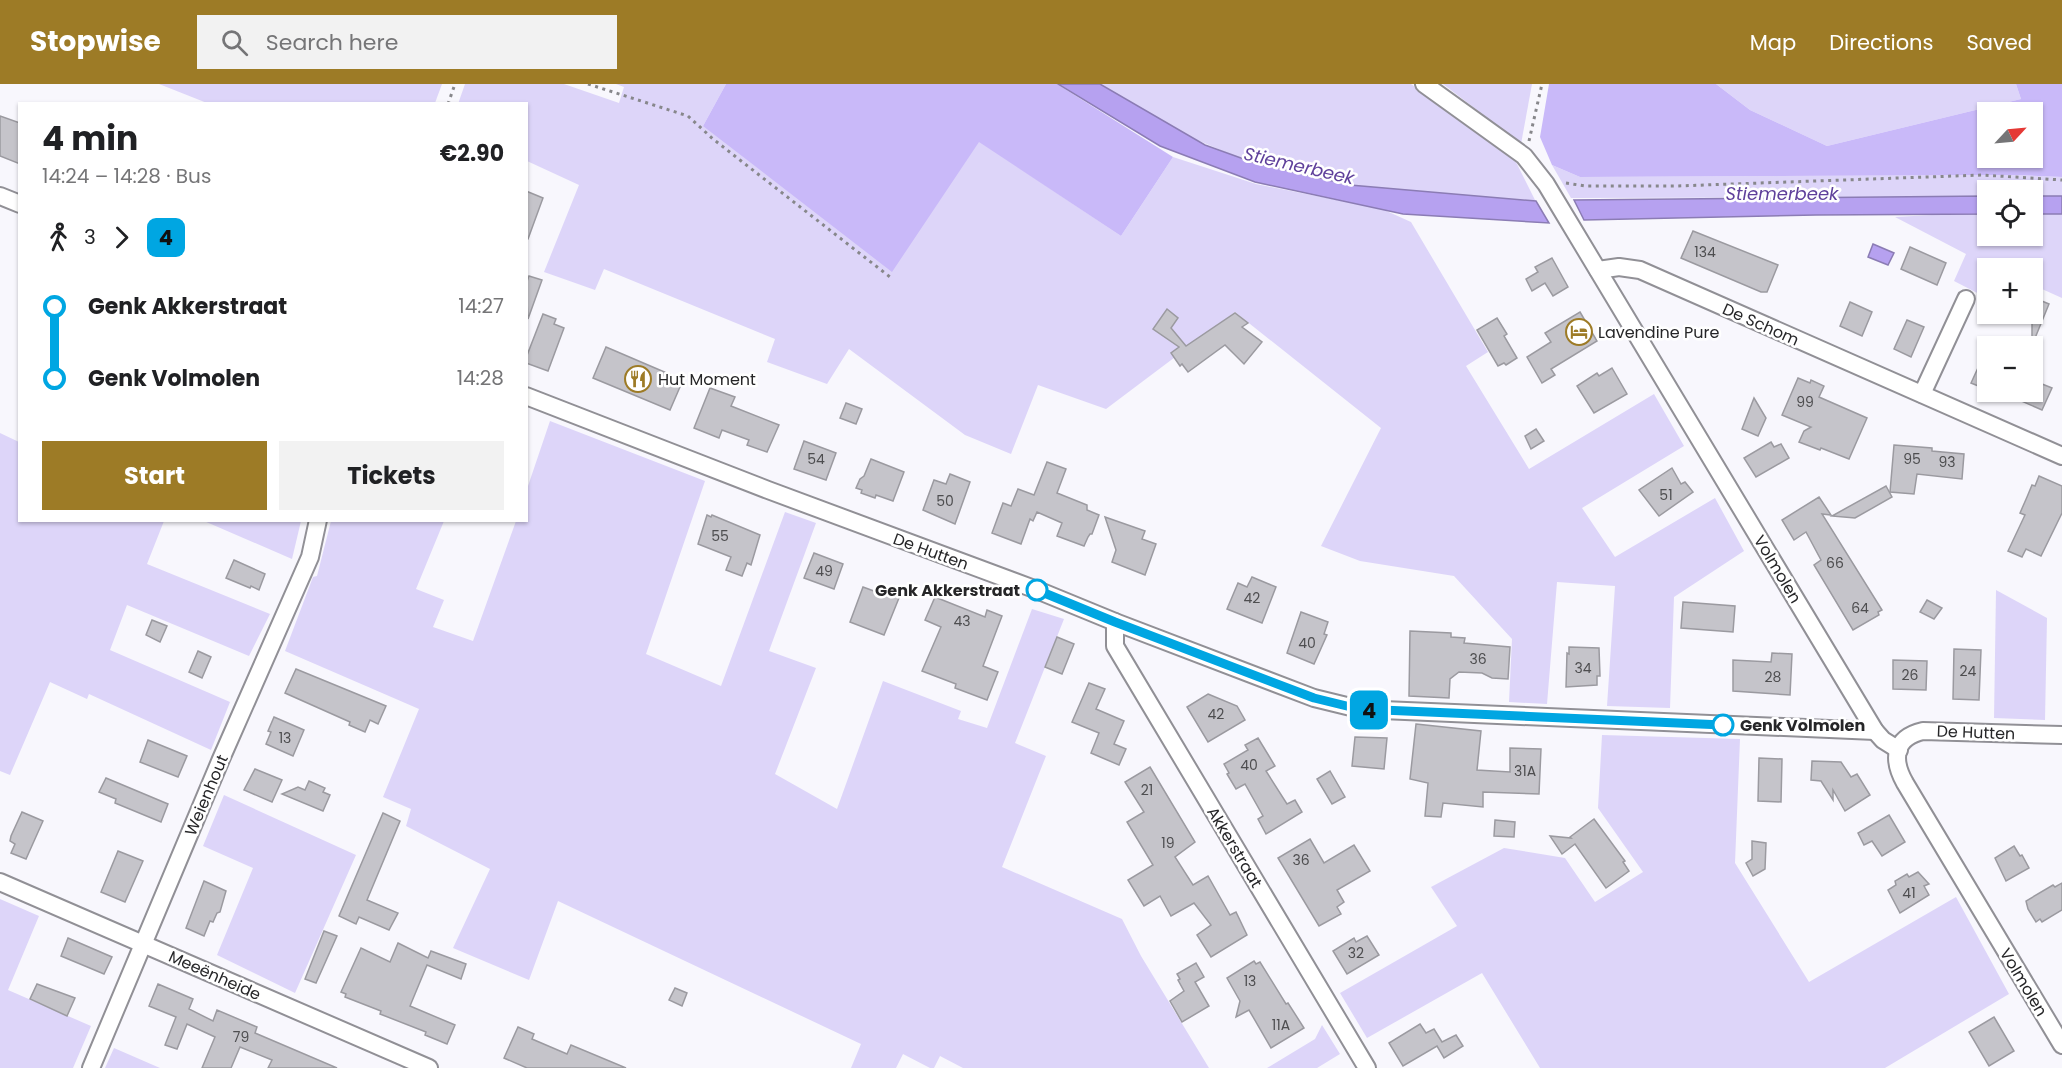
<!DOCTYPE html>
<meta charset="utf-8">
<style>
body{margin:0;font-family:Poppins,sans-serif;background:#f2f2f2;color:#202124;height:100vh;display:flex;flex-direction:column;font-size:22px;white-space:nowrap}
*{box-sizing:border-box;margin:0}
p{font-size:20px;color:#757577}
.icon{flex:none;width:33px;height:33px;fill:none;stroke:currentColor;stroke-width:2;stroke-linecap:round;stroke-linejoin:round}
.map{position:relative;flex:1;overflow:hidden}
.panel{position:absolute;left:18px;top:18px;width:510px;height:420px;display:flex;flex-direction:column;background:#fff;border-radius:0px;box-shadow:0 2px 4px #0004}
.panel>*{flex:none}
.badge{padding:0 12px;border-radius:9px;font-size:21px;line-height:39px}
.needle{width:39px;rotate:64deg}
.tools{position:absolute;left:1977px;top:18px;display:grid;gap:12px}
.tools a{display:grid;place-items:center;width:66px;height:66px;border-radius:0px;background:#fff;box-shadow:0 2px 4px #0004;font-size:30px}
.map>.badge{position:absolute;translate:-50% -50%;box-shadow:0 0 0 3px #fff}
.legs{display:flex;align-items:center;gap:9px;height:66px;padding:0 24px;font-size:20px}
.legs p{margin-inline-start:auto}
.headline{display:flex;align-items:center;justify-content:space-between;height:102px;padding:0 24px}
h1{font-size:33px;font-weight:700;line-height:45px}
.button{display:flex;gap:12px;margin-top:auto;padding:12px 24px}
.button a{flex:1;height:69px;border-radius:0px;background:#9d7b26;color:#fff;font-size:24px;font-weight:700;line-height:69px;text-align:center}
.button a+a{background:#f2f2f2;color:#202124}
ul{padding:0 24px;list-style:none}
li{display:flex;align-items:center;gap:21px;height:72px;font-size:22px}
li i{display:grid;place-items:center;width:9px;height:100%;margin:0 8px;background:currentColor}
li i::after{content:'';width:15px;height:15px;margin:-8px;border:4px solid;border-radius:50%;background:#fff}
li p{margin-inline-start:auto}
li:first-child i{background:linear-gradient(#0000 50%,currentColor 0)}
li:last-child i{background:linear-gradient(currentColor 50%,#0000 0)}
header{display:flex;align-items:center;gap:36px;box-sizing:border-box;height:84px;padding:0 30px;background:#9d7b26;color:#fff}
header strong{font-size:28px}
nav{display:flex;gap:33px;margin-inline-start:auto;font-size:21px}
.search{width:420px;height:54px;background:#f2f2f2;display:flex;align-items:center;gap:15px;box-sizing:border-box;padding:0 21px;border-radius:0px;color:#757577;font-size:22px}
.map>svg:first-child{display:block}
.green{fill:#ddd5f9}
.forest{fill:#c9b9f9;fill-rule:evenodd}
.water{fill:#b6a1f0;stroke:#8b7cb4;stroke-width:1.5}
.building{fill:#c5c4ca;stroke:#9b9aa0;stroke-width:1.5}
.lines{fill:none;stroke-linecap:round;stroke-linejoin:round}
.minor-casing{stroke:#919096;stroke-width:20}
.path{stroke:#87878b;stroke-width:3;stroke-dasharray:3 4.5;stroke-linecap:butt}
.minor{stroke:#fff;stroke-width:16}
.line-1-casing{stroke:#fff;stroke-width:14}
.line-1{stroke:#00a6e2;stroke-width:9}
.stop-1-dot{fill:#fff;stroke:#00a6e2;stroke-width:3}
.labels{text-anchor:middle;stroke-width:5;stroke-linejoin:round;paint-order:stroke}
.number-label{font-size:14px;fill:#4e4e50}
.street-label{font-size:16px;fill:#262628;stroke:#fff}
.poi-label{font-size:16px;fill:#262628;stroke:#fff;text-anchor:start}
.stop-label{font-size:16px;font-weight:bold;fill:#262628;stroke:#fff;text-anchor:end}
.water-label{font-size:18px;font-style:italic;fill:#5f409b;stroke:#fff}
</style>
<header>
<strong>Stopwise</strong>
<div class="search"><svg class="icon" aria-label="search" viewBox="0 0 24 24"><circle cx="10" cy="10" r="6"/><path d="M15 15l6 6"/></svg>Search here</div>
<nav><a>Map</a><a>Directions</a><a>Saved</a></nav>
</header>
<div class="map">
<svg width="2062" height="984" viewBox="0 0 2062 984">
<rect width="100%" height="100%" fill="#f8f7fd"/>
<g class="green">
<path d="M159,0H442L435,19H207Z"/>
<path d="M465,0H564L619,19L624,3L616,0H726L703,42L979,57L1121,152L1173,73L1256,100L1382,125L1411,138L1488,268L1466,282L1529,385L1654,310L1684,362L1582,424L1615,473L1715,414L1744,467L1674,513L1670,624L1607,622L1615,502L1557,498L1547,620L1509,618L1512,555L1454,492L1360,477L1321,462L1381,344L1235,228L1106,325L1038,301L1011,370L965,351L849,265L827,300L767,278L775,255L604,185L595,206L544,188L579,101L527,77L526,20H458Z"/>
<path d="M1093,0H1411L1516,78L1535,116L1435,117L1270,87L1197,56L1145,31Z"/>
<path d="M1443,0H1532L1521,60Z"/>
<path d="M1716,0H2016L2021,15L1827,62L1750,26Z"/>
<path d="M1552,81L1580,93L2014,91L2062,93V113H2033L2032,106H1988L1987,113L1571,114Z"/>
<path d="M2033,126L2062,127V214L2033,201L2032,184H1988L1987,208L1985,213L1954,197L1966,170L1895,133L1987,128L1988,152H2032Z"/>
<path d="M550,337L705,397L646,570L721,602L785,428L816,439L769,567L816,584L775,690L837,725L883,597L961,627L958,635L987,644L1032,525L1064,535L1015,659L1046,672L1002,783L1122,835L1141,872L1209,984H963L940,972L934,984H930L903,970L896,984H851L861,960L558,817L529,896L453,864L490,785L406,742L411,725L383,713L419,625L285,567L313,493L317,492L331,437H444L416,505L444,516L433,543L473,557L516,437L526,436L527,405Z"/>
<path d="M0,349L19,358L20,436L164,437L147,480L270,530L249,572L127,521L110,566L230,618L211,666L89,610L87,615L50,598L10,691L0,687Z"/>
<path d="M204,437H301L292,475Z"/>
<path d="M1996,506L2047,534L2045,636L1994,634Z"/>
<path d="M1602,651L1740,655L1735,779L1809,898L1956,813L2009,910L1885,984H1540L1482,889L1367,954L1340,909L1457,842L1431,803L1504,764L1565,774L1595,818L1643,788L1598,724Z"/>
<path d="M224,711L356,771L295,909L217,871L253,784L203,762Z"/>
<path d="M0,815L39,832L8,906L91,942L73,984H0Z"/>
<path d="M1322,941L1340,970L1317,984H1267L1315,955Z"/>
<path d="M114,964L160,984H105Z"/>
</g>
<g class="forest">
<path d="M726,0H1057L1173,73L1121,152L979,58L892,188L703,42Z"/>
<path d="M1549,0H1716L1750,26L1827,62L2021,15L2016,0H2062V93L2014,91L1580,93L1552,81L1540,53ZM1988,28H2032V74H1988Z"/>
</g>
<g class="water">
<path d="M1058,0H1100L1205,61L1252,78L1350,101L1536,117L1549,139L1403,130L1255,98L1160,62Z"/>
<path d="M1987,112V130L1816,131L1584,136L1574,116Z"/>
<rect x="2033" y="112" width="29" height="18"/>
<path d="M1873,160L1894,169L1888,181L1868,173Z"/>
</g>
<g class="building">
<path d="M0,32L20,39V80L0,72Z"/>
<path d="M526,107L543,114L528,155H526Z"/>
<path d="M1693,147L1778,181L1767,208H1761L1681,174Z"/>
<path d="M1910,163L1946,179L1937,201L1901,185Z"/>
<path d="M1552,174L1568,203L1553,212L1545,199L1532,207L1526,195L1538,188L1535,183Z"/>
<path d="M529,192L542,196L528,235L526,200Z"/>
<path d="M2032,213L2049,220L2033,259H2032Z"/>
<path d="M1850,218L1872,228L1862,252L1840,242Z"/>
<path d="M1167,225L1178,234L1171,244L1186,262L1235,229L1248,239L1242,243L1262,258L1244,280L1225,261L1188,288L1182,280L1180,282L1171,269L1179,263L1153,245Z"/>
<path d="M1580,228L1597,257L1551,285L1555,291L1542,299L1527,273L1551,258L1545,249Z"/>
<path d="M543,230L556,235L554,240L564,244L548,287L526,279V274Z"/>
<path d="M1497,234L1507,250L1504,252L1517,274L1506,281L1504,279L1498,282L1477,246Z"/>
<path d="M1907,236L1924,243L1911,273L1894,265Z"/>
<path d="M1988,262V306L1971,299Z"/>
<path d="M606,263L683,296L670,326L593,294Z"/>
<path d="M1612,284L1627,310L1594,329L1577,302L1597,289L1599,292Z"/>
<path d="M1798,294L1810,299L1811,296L1824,302L1819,313L1867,334L1849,375L1821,364L1820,366L1799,358L1804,347L1811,343L1782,331Z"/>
<path d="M2032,296L2052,304L2042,326L2001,308H2032Z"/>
<path d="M710,304L735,313L731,322L779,341L767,368L747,361L749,356L722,346L719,354L694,344Z"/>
<path d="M1754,314L1766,334L1758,352L1742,345Z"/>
<path d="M846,319L862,325L856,340L840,334Z"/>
<path d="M1536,345L1544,357L1531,365L1525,352Z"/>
<path d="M804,357L836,369L826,396L794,385Z"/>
<path d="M1771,358L1774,363L1781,360L1789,374L1756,393L1744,374Z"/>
<path d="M1894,361L1932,364V367L1964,370L1962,395L1917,390L1914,410L1890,408Z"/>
<path d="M871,375L904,388L893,417L876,411L875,414L861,409L862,406L856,404L860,395L864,392Z"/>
<path d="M1047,378L1066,385L1057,409L1087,421V426L1099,431L1092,450H1090L1088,453L1084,462L1057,452L1062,439L1037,428L1033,437L1030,435L1021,460L992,449L1003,419L1011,422L1018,405L1034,411Z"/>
<path d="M1672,384L1681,400L1685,398L1693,408L1659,432L1639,406Z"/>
<path d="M950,390L970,398L955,440L923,426L934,396L946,400Z"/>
<path d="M2039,392L2062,402V429L2041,472L2026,465L2022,473L2008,467L2025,431L2020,429L2027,413L2032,401L2035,402Z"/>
<path d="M1886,402L1892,413L1855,434L1832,432Z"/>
<path d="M1819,413L1831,431L1822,430L1882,526L1878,528L1879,531L1853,546L1814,481L1821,476L1806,448L1794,456L1782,436Z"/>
<path d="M707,431L711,433L712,431L760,451L751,481L747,479L742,492L726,486L731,473L698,460Z"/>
<path d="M1105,433L1145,447L1142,455L1156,460L1145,491L1112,478L1116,466Z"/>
<path d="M814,469L843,480L834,505L804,494Z"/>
<path d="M234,476L265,490L259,506L251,502L250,504L226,494Z"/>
<path d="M1252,493L1276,503L1262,539L1227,525L1238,499L1247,503Z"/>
<path d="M863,503L882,510L885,503L901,509L884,551L850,538Z"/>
<path d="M935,513L985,533L987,526L1002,532L983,582L998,588L987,616L955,604L956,600L922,587L941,543L925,536Z"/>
<path d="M1927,516L1942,524L1934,535L1920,528Z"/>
<path d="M1683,518L1735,522L1733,548L1681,544Z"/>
<path d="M1301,528L1328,538L1324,550L1327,551L1314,580L1287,569Z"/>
<path d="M152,536L167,542L160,558L146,551Z"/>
<path d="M1410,547L1451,549V553L1465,554L1464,559L1510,563L1508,595L1492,594L1482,589L1459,588L1450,595L1449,614L1409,612Z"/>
<path d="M1057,553L1074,560L1062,590L1045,583Z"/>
<path d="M1569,563L1599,564L1600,592H1597V601L1566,603L1567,569L1569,570Z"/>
<path d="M1954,565L1981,566L1979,616L1953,615Z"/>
<path d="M198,567L211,573L202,594L189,588Z"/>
<path d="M1772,569L1792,570L1790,611L1733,607V576L1771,578Z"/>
<path d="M1893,576L1927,577L1926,606L1893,605Z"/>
<path d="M296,585L386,622L378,640L370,636L365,648L349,641L350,638L285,609Z"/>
<path d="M1089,599L1105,605L1096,625L1124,637L1114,660L1126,665L1119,681L1091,669L1099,649L1072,638Z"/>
<path d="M1208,610L1237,622L1245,636L1208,658L1187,623Z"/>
<path d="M274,633L304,646L293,672L266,660L271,648L268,647Z"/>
<path d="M1416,640L1481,647L1477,686L1510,688V664L1541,665L1539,710L1483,708V723L1443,719L1441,733L1425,732L1428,699L1410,695Z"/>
<path d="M1355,653L1387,654L1384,685L1352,682Z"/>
<path d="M1258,654L1275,682L1266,687L1287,720L1295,716L1302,728L1266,750L1258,735L1263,732L1245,700L1236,705L1227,690L1229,689L1224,680L1248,666L1245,661Z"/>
<path d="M148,656L187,672L178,693L140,678Z"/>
<path d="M1759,674L1782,675L1781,718L1758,717Z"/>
<path d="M1812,677L1841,678L1851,693L1857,690L1870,711L1845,727L1833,706V716L1821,697L1811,696Z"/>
<path d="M1150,683L1195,758L1175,773L1193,801L1208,792L1230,831L1236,828L1247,851L1211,873L1197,851L1211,841L1194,819L1171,832L1160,812L1144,822L1128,796L1153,781L1127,738L1144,728L1125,698Z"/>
<path d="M255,685L282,696L272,718L244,706Z"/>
<path d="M1330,687L1345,713L1332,720L1317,695Z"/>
<path d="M106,694L168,720L161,738L115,719L116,715L99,708Z"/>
<path d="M309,697L325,704L323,708L330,711L323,727L282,710L298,703L305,706Z"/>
<path d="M22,728L43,737L26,775L11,769L15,760L10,757L11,752Z"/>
<path d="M383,729L400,737L367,816L398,829L389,846L359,833L356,840L339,832Z"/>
<path d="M1889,731L1905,758L1882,772L1872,757L1864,761L1858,749Z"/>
<path d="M1594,735L1625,777L1623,778L1629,787L1606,804L1575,760L1562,770L1550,752L1571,754L1570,753Z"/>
<path d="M1495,736L1515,738L1514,753L1494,752Z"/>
<path d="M1310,755L1324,779L1354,761L1370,787L1337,806L1344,818L1337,823L1341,830L1319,842L1278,774Z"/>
<path d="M1752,757L1766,759L1765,785L1753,792L1746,779L1752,775Z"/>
<path d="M2014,762L2020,772L2022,771L2029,784L2006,797L1995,774Z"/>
<path d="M118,767L143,777L125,818L101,808Z"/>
<path d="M1918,788L1929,800L1924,802L1929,811L1900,829L1888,806L1896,801L1895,797L1907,790L1909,793Z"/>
<path d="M204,797L226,807L220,828L217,829L213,838L210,837L204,852L186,844Z"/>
<path d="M2062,799V826L2042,838L2040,835L2036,838L2028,825L2026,817L2053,801L2055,803Z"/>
<path d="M324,847L337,852L316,899L305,895Z"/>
<path d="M1367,852L1379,871L1347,890L1333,867L1354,854L1356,858Z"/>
<path d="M68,854L112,873L104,890L61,872Z"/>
<path d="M398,859L428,874L431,867L466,880L461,895L427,881L410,922L455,941L447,960L425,951L426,948L380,930L381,927L345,913L346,910L341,908L361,864L390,878Z"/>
<path d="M1254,877L1256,880L1260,878L1286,920L1288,919L1304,944L1271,964L1249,926L1236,933L1240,917L1227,894Z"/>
<path d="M1196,879L1204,893L1195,898L1209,922L1182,938L1170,917L1184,907L1178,896L1180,895L1177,890Z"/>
<path d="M37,900L75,914L67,932L30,915Z"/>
<path d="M158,900L193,915L189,925L213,937L217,926L257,943L255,949L337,984H268L272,976L240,963L231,984H202L215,953L187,940L177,965L165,961L176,933L149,922Z"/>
<path d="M675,904L687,909L682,922L669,916Z"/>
<path d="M1994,933L2014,967L1989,982L1969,948Z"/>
<path d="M1420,940L1426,949L1434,945L1442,958L1456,951L1463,962L1444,974L1437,962L1403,982L1389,959Z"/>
<path d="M518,943L534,950L532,955L567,970L571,961L626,984H527L504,974Z"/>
</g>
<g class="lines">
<defs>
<g id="minor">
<path d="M1424,0L1524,72L1546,100L1875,647L1883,656L1899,666"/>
<path d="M0,112L20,120"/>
<path d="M1598,186L1619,183L1640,186L2062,372"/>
<path d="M1922,310L1966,215"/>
<path d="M526,312L768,406L1037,506L1115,538L1314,614L1359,625L1875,647"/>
<path d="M1115,538V562L1367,984"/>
<path d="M2062,651L1923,647C1893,654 1892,676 1905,699L2062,961"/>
<path d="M0,798L429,984"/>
<path d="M91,984L221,675L310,473L318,436"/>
</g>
</defs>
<use href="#minor" class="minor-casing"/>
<g class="path">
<path d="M588,0L688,32L713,55L890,193"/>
<path d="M448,20L455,0"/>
<path d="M1529,57L1542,0"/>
<path d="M1566,99L1585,102H1677L1982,91L2062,96"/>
</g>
<use href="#minor" class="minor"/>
</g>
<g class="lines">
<defs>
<path id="line-1" d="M1037,506L1115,538L1314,614L1359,625L1723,641"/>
</defs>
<use href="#line-1" class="line-1-casing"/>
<use href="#line-1" class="line-1"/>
</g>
<defs>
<symbol id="hotel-ring" viewBox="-11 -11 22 22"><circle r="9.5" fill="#fff" stroke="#9d7b26" stroke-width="1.5"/><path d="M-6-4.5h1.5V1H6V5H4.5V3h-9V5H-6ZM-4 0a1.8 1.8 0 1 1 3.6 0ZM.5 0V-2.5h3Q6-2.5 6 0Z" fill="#9d7b26"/></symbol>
<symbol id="restaurant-ring" viewBox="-11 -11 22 22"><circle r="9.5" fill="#fff" stroke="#9d7b26" stroke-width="1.5"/><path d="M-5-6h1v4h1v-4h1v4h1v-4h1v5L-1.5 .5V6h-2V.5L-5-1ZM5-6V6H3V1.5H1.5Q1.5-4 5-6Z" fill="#9d7b26"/></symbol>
</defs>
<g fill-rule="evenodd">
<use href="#hotel-ring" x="1564" y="233" width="30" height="30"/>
<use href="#restaurant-ring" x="623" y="280" width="30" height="30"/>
</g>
<g class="stop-1-dot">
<circle cx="1037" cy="506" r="10"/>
<circle cx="1723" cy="641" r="10"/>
</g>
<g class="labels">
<g class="number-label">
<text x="1705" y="173">134</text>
<text x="1805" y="323">99</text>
<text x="816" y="380">54</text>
<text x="1912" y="380">95</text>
<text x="1947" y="383">93</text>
<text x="1666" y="416">51</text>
<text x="945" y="422">50</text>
<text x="720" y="457">55</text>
<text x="1835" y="484">66</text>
<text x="824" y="492">49</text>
<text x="1252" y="519">42</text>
<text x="1860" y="529">64</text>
<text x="962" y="542">43</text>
<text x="1307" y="564">40</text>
<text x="1478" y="580">36</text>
<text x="1583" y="589">34</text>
<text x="1968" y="592">24</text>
<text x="1910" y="596">26</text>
<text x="1773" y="598">28</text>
<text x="1216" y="635">42</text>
<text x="285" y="659">13</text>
<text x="1249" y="686">40</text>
<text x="1525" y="692">31A</text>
<text x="1147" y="711">21</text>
<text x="1168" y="764">19</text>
<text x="1301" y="781">36</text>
<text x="1909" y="814">41</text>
<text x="1356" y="874">32</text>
<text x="1250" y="902">13</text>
<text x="1281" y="946">11A</text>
<text x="241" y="958">79</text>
</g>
<g class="street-label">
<text transform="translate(1761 240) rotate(24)" y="6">De Schom</text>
<text transform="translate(931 467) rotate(20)" y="6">De Hutten</text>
<text transform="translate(1778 485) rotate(59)" y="6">Volmolen</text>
<text transform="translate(1976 648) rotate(2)" y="6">De Hutten</text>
<text transform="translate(206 711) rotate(-67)" y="6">Weienhout</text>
<text transform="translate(1235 763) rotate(59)" y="6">Akkerstraat</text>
<text transform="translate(215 891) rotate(24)" y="6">Meeënheide</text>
<text transform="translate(2024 898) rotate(59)" y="6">Volmolen</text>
</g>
<g class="poi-label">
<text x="1598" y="254">Lavendine Pure</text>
<text x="658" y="301">Hut Moment</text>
</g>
<g class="stop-label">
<text x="1020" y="512">Genk Akkerstraat</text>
<text x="1740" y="647" text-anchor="start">Genk Volmolen</text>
</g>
<g class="water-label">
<text transform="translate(1299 82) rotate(13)" y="6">Stiemerbeek</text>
<text x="1782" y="116">Stiemerbeek</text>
</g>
</g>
</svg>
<div class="tools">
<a><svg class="needle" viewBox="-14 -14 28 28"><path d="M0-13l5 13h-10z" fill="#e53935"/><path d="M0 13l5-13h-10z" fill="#757577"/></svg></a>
<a><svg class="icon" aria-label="locate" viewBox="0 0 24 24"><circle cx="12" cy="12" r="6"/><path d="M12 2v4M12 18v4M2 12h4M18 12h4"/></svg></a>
<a>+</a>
<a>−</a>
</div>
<b class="badge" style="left:1369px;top:626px;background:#00a6e2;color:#111">4</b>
<section class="panel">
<div class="headline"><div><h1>4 min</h1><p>14:24 – 14:28 · Bus</p></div><b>€2.90</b></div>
<div class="legs"><svg class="icon" aria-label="walk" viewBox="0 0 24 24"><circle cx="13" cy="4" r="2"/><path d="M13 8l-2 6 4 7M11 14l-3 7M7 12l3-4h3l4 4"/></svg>3<svg class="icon" aria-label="forward" viewBox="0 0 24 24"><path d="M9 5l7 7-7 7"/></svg><b class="badge" style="background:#00a6e2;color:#111">4</b></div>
<ul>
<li><i style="color:#00a6e2"></i><b>Genk Akkerstraat</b><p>14:27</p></li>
<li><i style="color:#00a6e2"></i><b>Genk Volmolen</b><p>14:28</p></li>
</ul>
<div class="button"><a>Start</a><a>Tickets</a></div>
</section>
</div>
